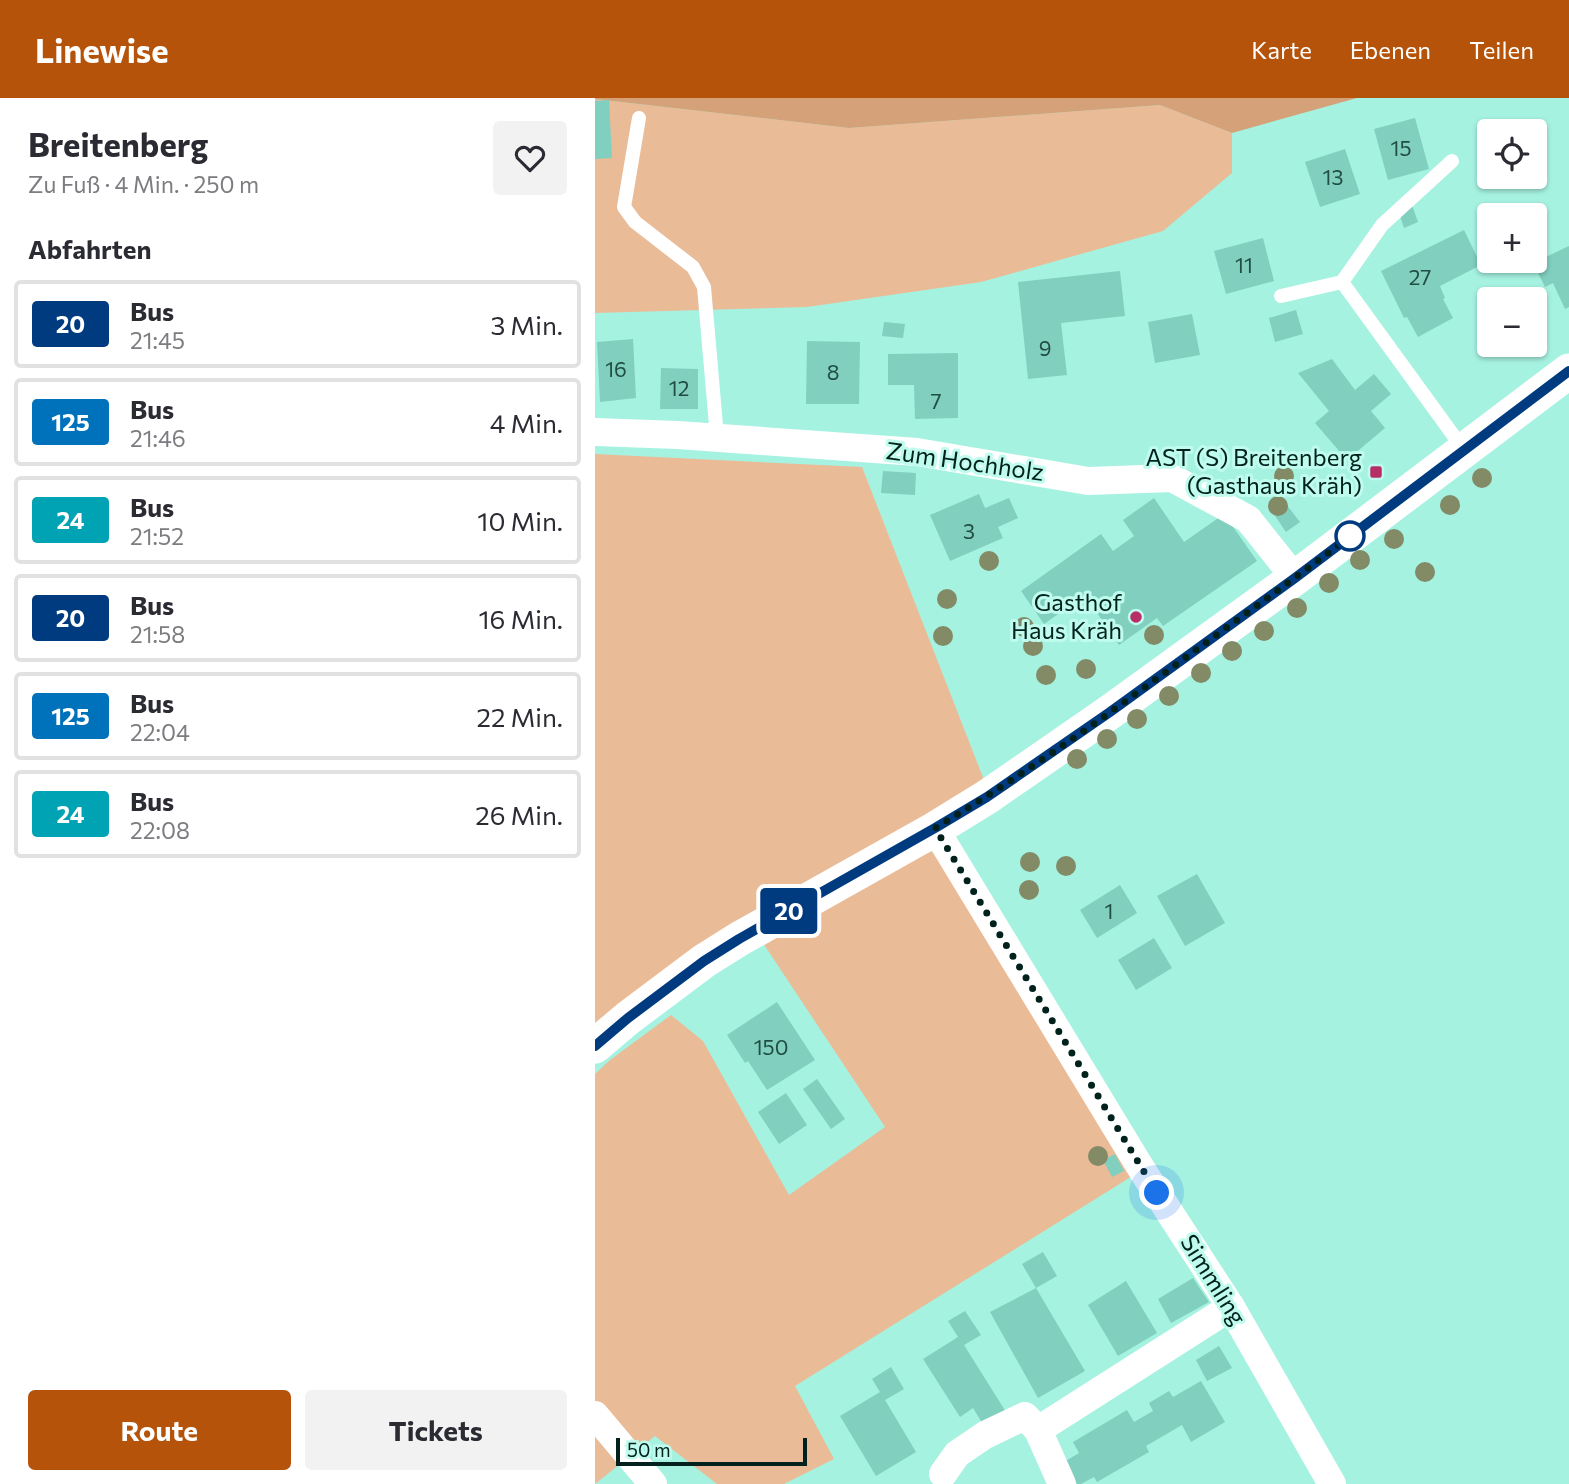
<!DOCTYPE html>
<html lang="de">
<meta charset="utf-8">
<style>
body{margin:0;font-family:Commissioner,sans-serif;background:#f2f2f3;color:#2b2b33;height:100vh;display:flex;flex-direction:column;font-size:26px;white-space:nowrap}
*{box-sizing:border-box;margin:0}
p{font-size:23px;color:#7c7c81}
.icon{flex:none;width:38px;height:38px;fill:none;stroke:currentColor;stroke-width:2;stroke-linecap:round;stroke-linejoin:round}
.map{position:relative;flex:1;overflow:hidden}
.drawer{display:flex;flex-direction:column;background:#fff;width:595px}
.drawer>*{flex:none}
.badge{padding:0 14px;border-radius:5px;font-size:24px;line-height:46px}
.controls{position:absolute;left:882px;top:21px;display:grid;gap:14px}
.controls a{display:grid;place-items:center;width:70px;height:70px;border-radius:7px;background:#fff;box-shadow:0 2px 5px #0004;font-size:35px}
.scale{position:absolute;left:21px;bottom:18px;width:191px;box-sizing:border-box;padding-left:7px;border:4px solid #01221c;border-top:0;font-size:19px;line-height:24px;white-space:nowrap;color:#01221c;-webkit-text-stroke:5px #c0fcee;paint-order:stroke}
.you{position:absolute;width:35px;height:35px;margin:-18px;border:5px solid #fff;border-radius:50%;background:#1a73e8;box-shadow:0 0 0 10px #1a73e833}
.map>.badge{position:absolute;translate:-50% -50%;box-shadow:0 0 0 4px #fff}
h2{padding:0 28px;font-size:26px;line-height:63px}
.round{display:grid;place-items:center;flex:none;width:74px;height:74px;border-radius:7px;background:#f2f2f3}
.head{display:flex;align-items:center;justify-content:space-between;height:119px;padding:0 28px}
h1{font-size:33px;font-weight:700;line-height:52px}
.button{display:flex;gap:14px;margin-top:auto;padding:14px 28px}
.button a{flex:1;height:80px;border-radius:7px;background:#b45309;color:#fff;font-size:28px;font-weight:700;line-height:80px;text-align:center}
.button a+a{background:#f2f2f3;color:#2b2b33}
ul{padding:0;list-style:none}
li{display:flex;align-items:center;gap:21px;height:88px;margin:0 14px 10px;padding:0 14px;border:4px solid #e1e1e2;border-radius:7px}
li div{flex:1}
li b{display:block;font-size:26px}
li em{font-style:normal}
li .badge{min-width:77px;font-weight:700;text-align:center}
header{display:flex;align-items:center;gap:42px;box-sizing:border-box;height:98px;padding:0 35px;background:#b45309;color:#fff}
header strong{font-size:33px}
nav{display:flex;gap:38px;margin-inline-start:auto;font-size:24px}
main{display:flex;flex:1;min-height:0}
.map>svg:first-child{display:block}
.green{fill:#eabb97}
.forest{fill:#d4a178}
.building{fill:#80cfbf}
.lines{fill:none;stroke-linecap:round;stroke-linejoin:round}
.service{stroke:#fff;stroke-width:14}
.minor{stroke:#fff;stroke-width:28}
.tertiary{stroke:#fff;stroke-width:35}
.tree{fill:#828a66}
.line-casing{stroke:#fff;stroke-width:16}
.line{stroke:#003b80;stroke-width:10}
.walk{stroke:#01221c;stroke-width:7;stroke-dasharray:0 12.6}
.poi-dot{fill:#b82e69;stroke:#c0fcee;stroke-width:2.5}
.stop-dot{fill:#fff;stroke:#003b80;stroke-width:3.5}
.labels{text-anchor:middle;stroke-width:6;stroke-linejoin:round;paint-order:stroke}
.number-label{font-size:21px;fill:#214d45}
.poi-label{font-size:24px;fill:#01221c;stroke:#c0fcee;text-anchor:end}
.street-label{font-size:24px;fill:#01221c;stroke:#c0fcee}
</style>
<header>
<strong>Linewise</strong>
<nav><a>Karte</a><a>Ebenen</a><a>Teilen</a></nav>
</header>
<main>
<section class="drawer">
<div class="head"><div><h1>Breitenberg</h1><p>Zu Fuß · 4 Min. · 250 m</p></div><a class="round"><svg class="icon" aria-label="heart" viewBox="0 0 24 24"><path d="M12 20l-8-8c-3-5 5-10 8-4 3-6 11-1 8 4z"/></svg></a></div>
<h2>Abfahrten</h2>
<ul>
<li><span class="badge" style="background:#003b80;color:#fff">20</span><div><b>Bus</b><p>21:45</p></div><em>3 Min.</em></li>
<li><span class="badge" style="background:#0072bc;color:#fff">125</span><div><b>Bus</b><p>21:46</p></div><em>4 Min.</em></li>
<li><span class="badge" style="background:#00a3b4;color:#fff">24</span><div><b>Bus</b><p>21:52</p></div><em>10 Min.</em></li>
<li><span class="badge" style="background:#003b80;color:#fff">20</span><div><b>Bus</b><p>21:58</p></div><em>16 Min.</em></li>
<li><span class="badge" style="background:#0072bc;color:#fff">125</span><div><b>Bus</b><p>22:04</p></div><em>22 Min.</em></li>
<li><span class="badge" style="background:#00a3b4;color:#fff">24</span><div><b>Bus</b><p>22:08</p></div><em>26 Min.</em></li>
</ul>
<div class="button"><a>Route</a><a>Tickets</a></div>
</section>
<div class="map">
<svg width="974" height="1386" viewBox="0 0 974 1386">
<rect width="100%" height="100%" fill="#a6f2e1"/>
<g class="green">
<path d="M0,1L254,30L565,7L637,35V75L568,133L386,184L212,209L0,215Z"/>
<path d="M0,356L267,369L389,682L0,929Z"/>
<path d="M322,752L346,755L547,1072L200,1288L239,1361L189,1386H122L60,1338L0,1386V976L15,962L76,917L108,943L194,1097L290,1029L164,839Z"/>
</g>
<path class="forest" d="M0,0H762L637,35L565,7L254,30L0,1Z"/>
<g class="building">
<path d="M14,2L17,60L0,61V3Z"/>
<path d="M820,20L834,71L793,82L779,31Z"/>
<path d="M750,51L765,96L725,109L710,64Z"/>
<path d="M817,107L823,124L809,130L805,118Z"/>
<path d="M869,132L886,167L845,188L850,200L848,201L858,220L823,239L812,219L809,220L786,173Z"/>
<path d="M668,140L679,183L631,196L619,153Z"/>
<path d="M974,148V209L970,211L958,185L950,189L938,165Z"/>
<path d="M525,173L530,218L466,225L472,277L433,281L423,184Z"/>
<path d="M701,212L708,236L680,244L674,220Z"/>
<path d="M597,216L605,257L560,265L553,224Z"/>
<path d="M289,224L310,226L308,240L287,238Z"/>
<path d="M38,241L41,300L5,304L2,244Z"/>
<path d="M212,243L265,244L264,306H211Z"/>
<path d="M363,255V320L320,321L319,287H293V256Z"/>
<path d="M737,261L760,292L779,276L796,296L776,313L790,330L752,362L720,325L734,313L703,275Z"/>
<path d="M66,270L103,271V311H65Z"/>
<path d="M288,373L321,375L320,397L286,395Z"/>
<path d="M384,396L390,410L414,400L423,420L403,429L408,440L355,463L335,417Z"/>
<path d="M559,400L589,444L629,416L662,463L568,528L562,520L524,547L498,509L492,513L483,502L449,526L426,493L506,436L518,453L539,438L528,422Z"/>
<path d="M691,406L705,424L691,434L678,415Z"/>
<path d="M602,776L630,825L590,848L562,798Z"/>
<path d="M525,787L542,815L502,840L485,812Z"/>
<path d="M559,840L577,870L541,892L523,862Z"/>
<path d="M182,904L220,962L172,992L153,963L150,965L132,937Z"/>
<path d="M222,981L250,1021L236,1031L208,991Z"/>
<path d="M191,995L212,1027L184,1046L163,1014Z"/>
<path d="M520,1056L529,1073L517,1079L508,1062Z"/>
<path d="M448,1154L462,1178L441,1190L427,1166Z"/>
<path d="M598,1180L614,1204L576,1225L563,1201Z"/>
<path d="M531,1183L562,1235L523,1258L493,1207Z"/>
<path d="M441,1190L490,1273L443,1300L395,1214Z"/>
<path d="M370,1213L386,1237L369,1247L411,1314L389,1328L378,1310L365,1319L328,1261L363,1239L353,1223Z"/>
<path d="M624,1248L637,1270L612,1283L601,1262Z"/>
<path d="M296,1269L309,1291L290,1302L321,1354L281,1378L245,1318L285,1294L277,1281Z"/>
<path d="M606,1283L630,1324L596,1344L587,1327L551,1348L554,1354L502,1384L499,1379L486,1386H482L469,1364L484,1355L478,1344L532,1312L539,1324L558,1313L554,1305L574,1293L578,1299Z"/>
</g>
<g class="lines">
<g class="service">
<path d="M44,20L29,109L40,124L98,169L109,189L122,339"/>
<path d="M747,184L787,127L857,63"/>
<path d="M686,198L747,184L869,352"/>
</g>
<g class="minor">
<path d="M0,334L83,337L322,354L493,383L577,380L653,421L700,480"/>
<path d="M340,731L547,1072L636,1209L737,1386"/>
<path d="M0,1317L58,1386"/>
<path d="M348,1376L362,1356L390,1337L430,1318L443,1332"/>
<path d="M467,1386L443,1332L636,1209"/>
</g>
<path class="tertiary" d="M0,948L33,920L109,863L144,841L340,731L392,699L515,614L700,480L974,273"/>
</g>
<g class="tree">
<circle cx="689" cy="378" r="10"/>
<circle cx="887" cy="380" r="10"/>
<circle cx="855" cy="407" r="10"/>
<circle cx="683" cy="408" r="10"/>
<circle cx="799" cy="441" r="10"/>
<circle cx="765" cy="462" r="10"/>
<circle cx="394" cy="463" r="10"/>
<circle cx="830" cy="474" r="10"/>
<circle cx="734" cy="485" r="10"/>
<circle cx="352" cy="501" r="10"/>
<circle cx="702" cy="510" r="10"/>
<circle cx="429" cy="529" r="10"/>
<circle cx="669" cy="533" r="10"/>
<circle cx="559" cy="537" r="10"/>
<circle cx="348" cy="538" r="10"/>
<circle cx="438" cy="548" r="10"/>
<circle cx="637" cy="553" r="10"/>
<circle cx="491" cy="571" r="10"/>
<circle cx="606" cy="575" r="10"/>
<circle cx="451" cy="577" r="10"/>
<circle cx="574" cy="598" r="10"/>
<circle cx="542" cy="621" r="10"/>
<circle cx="512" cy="641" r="10"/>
<circle cx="482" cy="661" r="10"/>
<circle cx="435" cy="764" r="10"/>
<circle cx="471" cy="768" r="10"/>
<circle cx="434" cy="792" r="10"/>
<circle cx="503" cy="1058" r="10"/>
</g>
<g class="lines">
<defs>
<path id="line" d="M0,948L33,920L109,863L144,841L340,730L392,699L515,614L700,480L974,273"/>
</defs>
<use href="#line" class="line-casing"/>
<use href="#line" class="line"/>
<path class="walk" d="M562,1095L340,730C424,680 504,623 583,565C643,521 704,478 763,432L755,438"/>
</g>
<g class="poi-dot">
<rect x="774" y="367" width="14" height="14" rx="3.5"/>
<circle cx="541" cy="519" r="7"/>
</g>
<circle class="stop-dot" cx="755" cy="438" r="14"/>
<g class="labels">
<g class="number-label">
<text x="806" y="58">15</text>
<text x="738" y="87">13</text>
<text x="649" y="175">11</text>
<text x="825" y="187">27</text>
<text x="450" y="258">9</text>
<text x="21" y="279">16</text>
<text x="238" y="282">8</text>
<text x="84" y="298">12</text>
<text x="341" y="311">7</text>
<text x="374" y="441">3</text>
<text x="514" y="821">1</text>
<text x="176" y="957">150</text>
</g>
<g class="poi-label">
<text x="767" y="368">AST (S) Breitenberg<tspan x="767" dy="28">(Gasthaus Kräh)</tspan></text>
<text x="527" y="513">Gasthof<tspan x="527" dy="28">Haus Kräh</tspan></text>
</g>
<g class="street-label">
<text transform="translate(370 364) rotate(8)" y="8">Zum Hochholz</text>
<text transform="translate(618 1182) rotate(58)" y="8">Simmling</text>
</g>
</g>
</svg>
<div class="controls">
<a><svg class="icon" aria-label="locate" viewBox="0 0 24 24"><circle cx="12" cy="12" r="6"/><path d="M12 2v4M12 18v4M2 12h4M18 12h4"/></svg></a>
<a>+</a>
<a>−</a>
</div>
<div class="scale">50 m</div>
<div class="you" style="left:562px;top:1095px"></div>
<b class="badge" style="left:194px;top:813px;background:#003b80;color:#fff">20</b>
</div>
</main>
